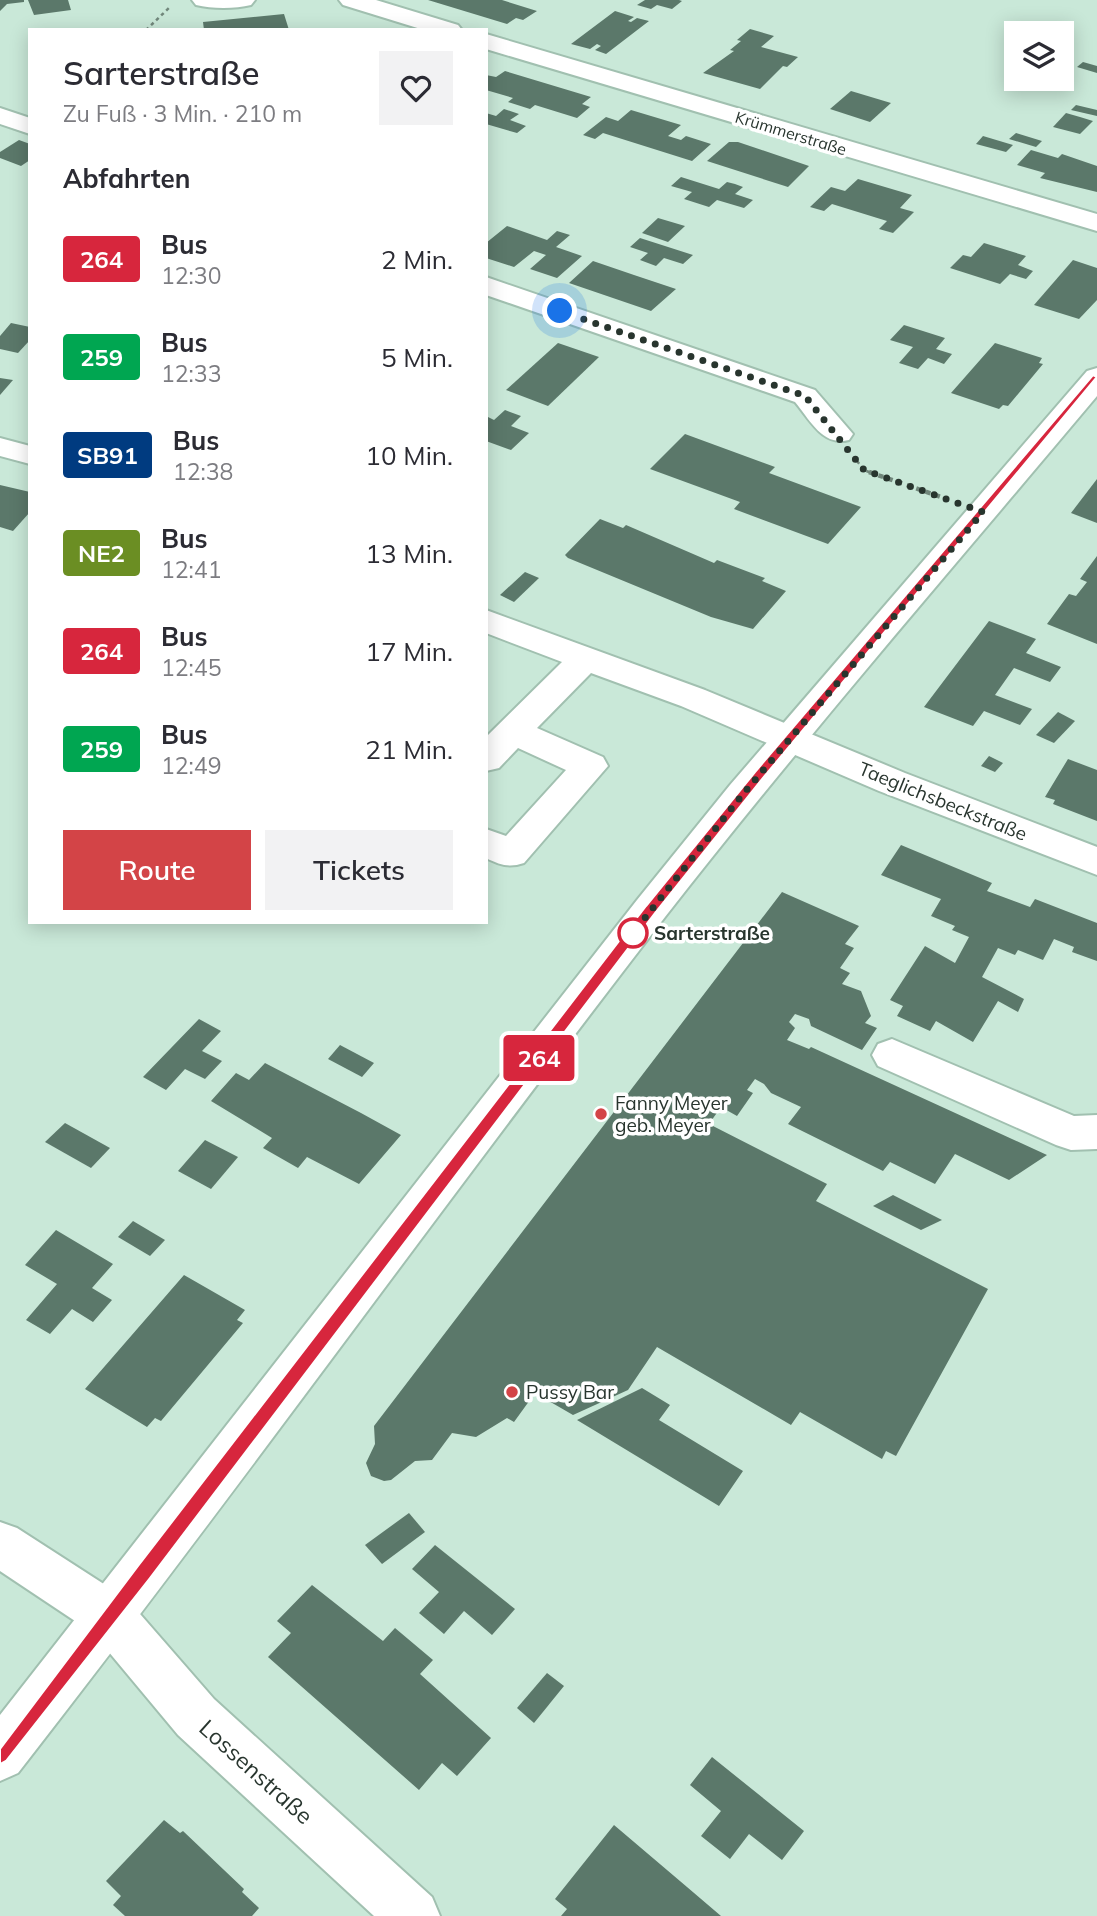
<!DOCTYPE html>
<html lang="de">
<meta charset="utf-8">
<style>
body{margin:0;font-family:Mulish,sans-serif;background:#f2f2f3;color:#2b2b33;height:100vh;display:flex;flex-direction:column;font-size:26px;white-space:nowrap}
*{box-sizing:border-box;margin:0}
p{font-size:23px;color:#7c7c81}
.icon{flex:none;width:38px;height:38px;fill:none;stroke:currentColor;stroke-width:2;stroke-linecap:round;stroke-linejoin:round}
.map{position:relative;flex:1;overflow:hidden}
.side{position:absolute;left:28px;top:28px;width:460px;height:896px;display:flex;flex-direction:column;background:#fff;border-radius:0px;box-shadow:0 4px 18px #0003}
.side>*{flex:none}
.badge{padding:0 14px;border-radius:5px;font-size:24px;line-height:46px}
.tools{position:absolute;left:1004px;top:21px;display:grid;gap:14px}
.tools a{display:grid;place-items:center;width:70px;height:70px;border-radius:0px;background:#fff;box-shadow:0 4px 18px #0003;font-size:35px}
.you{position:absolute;width:35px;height:35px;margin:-18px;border:5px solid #fff;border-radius:50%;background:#1a73e8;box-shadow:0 0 0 10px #1a73e833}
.map>.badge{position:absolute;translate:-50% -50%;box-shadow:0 0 0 4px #fff}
h2{padding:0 35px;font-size:26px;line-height:63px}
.round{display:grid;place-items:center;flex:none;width:74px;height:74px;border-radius:0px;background:#f2f2f3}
.summary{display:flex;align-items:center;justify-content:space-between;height:119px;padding:0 35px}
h1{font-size:33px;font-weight:600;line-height:52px}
.cta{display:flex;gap:14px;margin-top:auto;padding:14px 35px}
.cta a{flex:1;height:80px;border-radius:0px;background:#d34447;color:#fff;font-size:28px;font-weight:600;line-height:80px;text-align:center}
.cta a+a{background:#f2f2f3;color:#2b2b33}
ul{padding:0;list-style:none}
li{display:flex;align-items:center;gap:21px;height:98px;padding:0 35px}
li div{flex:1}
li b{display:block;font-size:26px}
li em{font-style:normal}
li .badge{min-width:77px;font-weight:700;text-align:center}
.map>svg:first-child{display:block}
.building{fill:#5b786a}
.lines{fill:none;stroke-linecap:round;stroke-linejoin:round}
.minor-casing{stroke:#a1c0b0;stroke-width:4}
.major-casing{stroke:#a1c0b0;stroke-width:4}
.path-far1{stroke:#71877b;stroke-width:2.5;stroke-dasharray:3.5 3.5;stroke-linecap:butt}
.path{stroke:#71877b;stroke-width:4.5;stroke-dasharray:5 5;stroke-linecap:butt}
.minor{fill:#fff;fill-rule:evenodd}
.major{fill:#fff;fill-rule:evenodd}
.line{fill:#d7263d;stroke:#fff;stroke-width:2}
.walk{stroke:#28352e;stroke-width:7;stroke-dasharray:0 12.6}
.stop-dot{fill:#fff;stroke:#d7263d;stroke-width:3.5}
.poi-dot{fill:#d34447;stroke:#fff;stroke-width:2.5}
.labels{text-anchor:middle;stroke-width:7;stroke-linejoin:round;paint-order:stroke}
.far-street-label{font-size:16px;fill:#28352e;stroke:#fff}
.street-label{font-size:19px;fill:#28352e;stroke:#fff}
.stop-label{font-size:19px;font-weight:bold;fill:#28352e;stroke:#fff;text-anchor:start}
.poi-label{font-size:19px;fill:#28352e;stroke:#fff;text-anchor:start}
.near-street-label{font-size:23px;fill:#28352e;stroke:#fff}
</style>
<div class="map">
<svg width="1097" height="1916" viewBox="0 0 1097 1916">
<rect width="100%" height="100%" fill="#c9e8d8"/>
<g class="building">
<path d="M0,0H24V2L7,4L0,11Z"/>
<path d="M28,0H68L71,10L34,15Z"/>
<path d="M428,0H502L537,11L523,20L516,18L507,24Z"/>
<path d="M645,0H679L682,1L672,9L657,5L651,9L637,5Z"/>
<path d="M615,11L634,17L628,21L631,22L637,18L649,21L606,54L595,50L601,46L597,44L590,49L571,44Z"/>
<path d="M284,14L289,30H204L203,22Z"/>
<path d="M750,29L774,36L761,47L798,57L787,67L783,66L760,89L703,73L734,51L730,50L741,41L737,40Z"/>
<path d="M1083,62L1097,66V73L1077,67Z"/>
<path d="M505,71L591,97L582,104L590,107L577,118L535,105L530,109L508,102L513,98L486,90V75L496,77Z"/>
<path d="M851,91L891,103L870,122L830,109Z"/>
<path d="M1076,105L1097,110V116L1071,110Z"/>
<path d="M504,109L519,114L510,120L526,126L517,133L486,124V113L496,116Z"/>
<path d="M631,110L681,125L668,136L681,140L686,136L711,144L692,161L603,133L595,139L583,135L606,117L618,121Z"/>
<path d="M1066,113L1080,117L1093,121L1080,134L1053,127Z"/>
<path d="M1016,133L1042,141L1036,147L1009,139Z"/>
<path d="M983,136L1013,145L1006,152L976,144Z"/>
<path d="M19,140L30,144V160L21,166L0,158V152Z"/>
<path d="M729,142H738L809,166L788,187L707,161Z"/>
<path d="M1031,150L1058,158L1062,154L1097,166V192L1040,178L1045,173L1017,165Z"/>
<path d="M681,177L719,189L727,182L735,184L743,187L735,194L753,200L744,208L717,200L709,207L684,199L692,192L671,186Z"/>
<path d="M858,179L912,195L900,208L914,212L893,233L879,229L887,221L832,204L824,211L810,207L831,187L845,191Z"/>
<path d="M658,218L685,226L668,242L642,233Z"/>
<path d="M507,226L547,240L557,231L570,235L556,247L582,256L557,278L530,269L546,255L534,251L514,267L486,258V243Z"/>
<path d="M640,238L693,255L683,264L664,258L656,266L640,260L648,253L630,247Z"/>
<path d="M984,243L1026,256L1018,265L1033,271L1026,279L1010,274L1000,284L950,268L963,255L971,257Z"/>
<path d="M1073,260L1097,268V300L1079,319L1034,305Z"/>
<path d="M593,261L634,275L676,289L651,311L569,283Z"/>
<path d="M11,323L30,327V340L18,353L0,349V336Z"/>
<path d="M904,325L945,338L936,349L952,354L944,364L928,358L918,369L899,363L913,347L890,340Z"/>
<path d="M558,343L599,357L548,406L506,390Z"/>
<path d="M995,343L1042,358L1039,363L1043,364L1008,406L1003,405L999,409L951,393Z"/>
<path d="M0,378L13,380L0,395Z"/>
<path d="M505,410L521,416L511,426L529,433L511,450L486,441V416L494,420Z"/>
<path d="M685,434L775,467L769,473L861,507L828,544L734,509L740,502L650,469Z"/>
<path d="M1097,479V523L1071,513Z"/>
<path d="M0,485L30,492V512L13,531L0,527Z"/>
<path d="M600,519L623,528L626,525L714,563L717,560L765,578L762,581L786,591L753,629L711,617L568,558L565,555Z"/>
<path d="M1097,556V644L1047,624L1069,594L1076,596L1087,582L1080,579Z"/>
<path d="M525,572L539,578L514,602L500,595Z"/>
<path d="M989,621L1036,639L1026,653L1061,667L1050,682L1014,668L995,695L1032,709L1020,725L984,711L973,726L924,707Z"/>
<path d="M1058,712L1075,721L1054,743L1036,735Z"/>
<path d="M989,756L1003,763L995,772L981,766Z"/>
<path d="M1068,759L1097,770V821L1053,804L1055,800L1045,797Z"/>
<path d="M901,845L992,883L987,891L1030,907L1035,899L1097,923V961L1072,952L1074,947L1054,939L1043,960L1018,950L1015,955L998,948L982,977L1024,999L1018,1012L998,1001L973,1042L936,1021L930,1031L897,1016L903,1006L890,1000L925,946L955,963L969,937L952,930L955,926L931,916L941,899L881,875Z"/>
<path d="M782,892L859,926L845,944L854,948L840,968L850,973L842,984L861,991L871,1016L865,1023L877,1028L862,1050L811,1026L809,1019L795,1014L789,1022L795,1028L787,1040L809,1049L811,1047L1047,1155L1009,1180L955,1154L935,1184L890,1162L883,1171L788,1124L801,1107L771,1093L764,1084L755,1079L747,1090L753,1093L737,1116L721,1107L709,1124L827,1184L816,1201L988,1289L896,1456L886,1451L882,1459L800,1412L791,1425L657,1347L628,1390L573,1415L535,1393L514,1422L507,1418L476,1437L452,1433L432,1460L415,1461L391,1480L384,1481L371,1476L366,1463L375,1444L374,1426Z"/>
<path d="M199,1019L221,1031L202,1051L222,1061L205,1079L185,1069L166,1090L143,1077Z"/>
<path d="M340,1045L374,1063L362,1077L328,1059Z"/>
<path d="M265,1063L361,1113L401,1135L359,1184L307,1157L298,1168L263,1148L272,1138L211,1101L236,1073L249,1080Z"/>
<path d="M65,1123L110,1148L91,1168L45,1142Z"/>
<path d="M205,1140L238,1157L211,1189L178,1171Z"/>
<path d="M893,1195L942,1220L921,1230L873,1206Z"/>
<path d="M133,1221L165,1240L150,1256L118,1237Z"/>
<path d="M56,1230L113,1264L92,1288L112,1300L93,1322L72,1309L50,1334L26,1320L57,1284L25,1265Z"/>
<path d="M184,1275L245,1310L237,1320L243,1323L161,1421L155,1418L147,1427L85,1389Z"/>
<path d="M642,1388L670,1405L659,1420L743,1471L719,1506L577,1420Z"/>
<path d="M409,1513L425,1532L382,1564L365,1545Z"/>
<path d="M435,1545L515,1609L492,1635L464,1611L444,1634L419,1613L439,1592L412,1569Z"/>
<path d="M312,1585L383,1641L395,1628L433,1660L420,1674L491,1738L457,1776L442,1763L419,1790L268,1657L291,1633L277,1621Z"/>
<path d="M547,1673L564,1686L534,1723L517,1708Z"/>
<path d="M712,1757L804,1831L782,1860L749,1834L730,1859L701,1836L721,1811L690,1785Z"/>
<path d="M164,1820L180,1833L183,1831L244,1889L242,1892L259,1908L252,1916H125L113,1905L121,1896L106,1881Z"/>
<path d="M614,1825L687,1887L721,1916H561L567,1909L555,1899Z"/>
</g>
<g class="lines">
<defs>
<g id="minor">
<path d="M192,0H255L251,5C235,9 212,9 196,5Z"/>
<path d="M339,0H376L458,25L462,30H424L343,5Z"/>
<path d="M486,34L1097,214V231L486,49Z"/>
<path d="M0,108L30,118V134L0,124Z"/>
<path d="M486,277L815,390L853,434L849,440C823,447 810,420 795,402L486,295Z"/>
<path d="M0,438L30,446V464L0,456Z"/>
<path d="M486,610L705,690L905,773L1097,847V875L879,791L681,706L591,673L537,728L603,757L608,766L524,863C509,868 500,865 486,858V829L506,836L566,770L518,748L499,768L486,771V737L562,662L486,633Z"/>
<path d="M892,1039L1074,1116L1097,1115V1149L1071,1150L1056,1145L878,1066L872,1055L878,1044Z"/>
<path d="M0,1522L17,1528L127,1599L214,1699L432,1897L440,1916H374L178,1735L93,1633L0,1571Z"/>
</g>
<path id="major" d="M1097,368V396C952,569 804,739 665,917C446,1200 238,1491 18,1773L0,1781V1715L637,900L730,785L1087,371Z"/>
</defs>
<use href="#minor" class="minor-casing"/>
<use href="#major" class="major-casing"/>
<g class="path-far1">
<path d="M146,30L171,6"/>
<path d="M857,461L864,470L874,474"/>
</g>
<path class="path" d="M869,472L944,498"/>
<use href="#minor" class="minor"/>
<use href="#major" class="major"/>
</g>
<path class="line" d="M1093,375L1097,377L763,778L655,913L150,1578L6,1761L0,1764V1749L138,1566L646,906L755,772Z"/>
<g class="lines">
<path class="walk" d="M560,311L805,396L864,470L983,512L743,794L633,933"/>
</g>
<circle class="stop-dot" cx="633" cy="933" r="14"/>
<g class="poi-dot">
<circle cx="601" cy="1114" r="7"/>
<circle cx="512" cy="1392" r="7"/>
</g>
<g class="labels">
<g class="far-street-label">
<text transform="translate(791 133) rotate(17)" y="6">Krümmerstraße</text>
</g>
<g class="street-label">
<text transform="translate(943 801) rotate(22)" y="7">Taeglichsbeckstraße</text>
</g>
<g class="stop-label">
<text x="654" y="940">Sarterstraße</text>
</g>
<g class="poi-label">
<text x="615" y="1110">Fanny Meyer<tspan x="615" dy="22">geb. Meyer</tspan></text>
<text x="526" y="1399">Pussy Bar</text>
</g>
<g class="near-street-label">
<text transform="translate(256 1772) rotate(42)" y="8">Lossenstraße</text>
</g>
</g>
</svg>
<div class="tools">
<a><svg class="icon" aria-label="layers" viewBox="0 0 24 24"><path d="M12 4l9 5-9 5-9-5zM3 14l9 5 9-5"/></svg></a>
</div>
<div class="you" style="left:560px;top:311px"></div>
<b class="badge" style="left:539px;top:1058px;background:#d7263d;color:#fff">264</b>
<section class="side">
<div class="summary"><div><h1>Sarterstraße</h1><p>Zu Fuß · 3 Min. · 210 m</p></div><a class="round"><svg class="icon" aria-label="heart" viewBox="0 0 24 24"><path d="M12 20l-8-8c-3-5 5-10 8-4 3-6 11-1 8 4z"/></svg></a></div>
<h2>Abfahrten</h2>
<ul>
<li><span class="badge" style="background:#d7263d;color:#fff">264</span><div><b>Bus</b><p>12:30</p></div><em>2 Min.</em></li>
<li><span class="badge" style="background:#00a651;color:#fff">259</span><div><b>Bus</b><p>12:33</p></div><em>5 Min.</em></li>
<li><span class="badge" style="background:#003b80;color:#fff">SB91</span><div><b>Bus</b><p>12:38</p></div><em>10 Min.</em></li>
<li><span class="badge" style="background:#6b8e23;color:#fff">NE2</span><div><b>Bus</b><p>12:41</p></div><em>13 Min.</em></li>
<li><span class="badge" style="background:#d7263d;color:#fff">264</span><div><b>Bus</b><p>12:45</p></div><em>17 Min.</em></li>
<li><span class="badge" style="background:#00a651;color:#fff">259</span><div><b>Bus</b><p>12:49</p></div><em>21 Min.</em></li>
</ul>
<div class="cta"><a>Route</a><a>Tickets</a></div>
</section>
</div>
